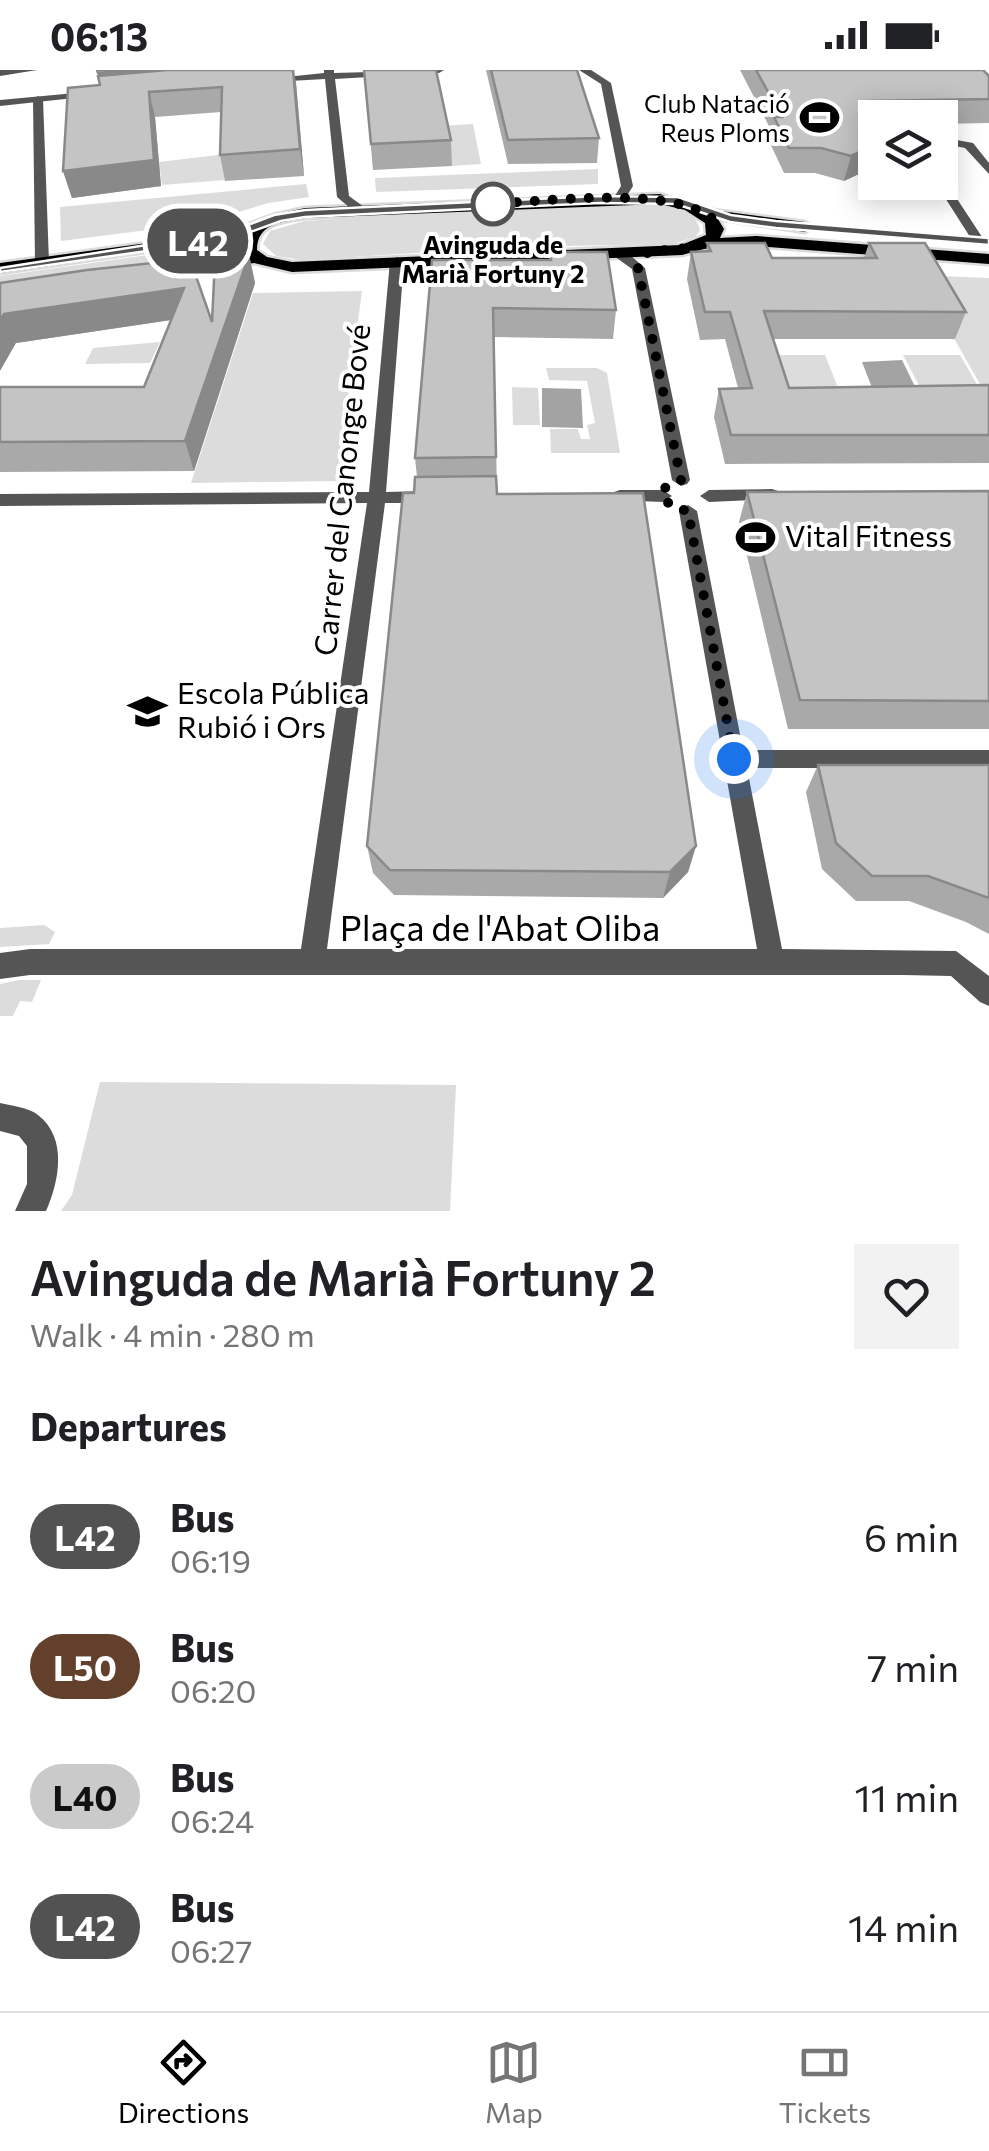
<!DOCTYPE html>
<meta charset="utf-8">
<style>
body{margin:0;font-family:Commissioner,sans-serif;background:#f2f2f2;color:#202124;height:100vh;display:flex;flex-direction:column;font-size:38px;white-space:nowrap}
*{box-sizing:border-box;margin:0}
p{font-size:32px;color:#757577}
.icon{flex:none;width:55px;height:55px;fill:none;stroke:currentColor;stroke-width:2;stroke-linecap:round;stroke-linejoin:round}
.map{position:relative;height:1141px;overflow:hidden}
.details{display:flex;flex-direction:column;background:#fff;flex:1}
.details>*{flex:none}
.badge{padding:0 20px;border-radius:32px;font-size:35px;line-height:65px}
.buttons{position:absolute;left:858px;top:30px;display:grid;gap:20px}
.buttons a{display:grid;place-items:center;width:100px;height:100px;border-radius:0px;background:#fff;box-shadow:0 5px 25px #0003;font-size:50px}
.you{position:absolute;width:50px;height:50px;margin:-25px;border:8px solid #fff;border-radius:50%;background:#1a73e8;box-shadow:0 0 0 15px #1a73e833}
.map>.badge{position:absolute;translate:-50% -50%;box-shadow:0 0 0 5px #fff}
h2{padding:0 30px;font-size:38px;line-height:90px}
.round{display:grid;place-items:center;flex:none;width:105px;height:105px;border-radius:0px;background:#f2f2f2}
.summary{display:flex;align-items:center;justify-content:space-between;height:170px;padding:0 30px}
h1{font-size:48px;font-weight:600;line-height:75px}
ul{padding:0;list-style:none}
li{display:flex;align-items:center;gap:30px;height:130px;padding:0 30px}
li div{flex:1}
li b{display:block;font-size:38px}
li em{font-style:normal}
li .badge{min-width:110px;font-weight:700;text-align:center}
.status{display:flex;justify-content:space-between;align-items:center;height:70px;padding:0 50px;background:#fff;direction:ltr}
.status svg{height:28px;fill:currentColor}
.dock{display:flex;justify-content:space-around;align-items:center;height:140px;border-top:2px solid #e0e0e0;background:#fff;font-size:28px;color:#757577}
.dock a{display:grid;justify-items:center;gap:5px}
.dock .active{color:#000}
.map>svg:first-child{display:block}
.green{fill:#dcdcdc}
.water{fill:#a3a3a3}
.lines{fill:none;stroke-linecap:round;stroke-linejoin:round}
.primary-casing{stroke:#dbdbdb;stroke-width:5}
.service{fill:#555;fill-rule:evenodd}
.pedestrian{fill:#555;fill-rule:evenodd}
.minor{fill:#555;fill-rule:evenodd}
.primary{fill:#000;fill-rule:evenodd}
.wall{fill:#a9a9a9}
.shaded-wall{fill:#898989}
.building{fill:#c4c4c4;stroke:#898989;stroke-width:2.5}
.line{fill:#525252;stroke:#fff;stroke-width:2.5}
.walk{stroke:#000;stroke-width:10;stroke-dasharray:0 18}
.stop-dot{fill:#fff;stroke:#525252;stroke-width:5}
.labels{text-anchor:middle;stroke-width:8;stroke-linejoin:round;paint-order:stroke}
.far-poi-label{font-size:25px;fill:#000;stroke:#fff;text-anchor:end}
.far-stop-label{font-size:25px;font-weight:bold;fill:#000;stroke:#fff}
.street-label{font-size:30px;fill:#000;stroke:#fff}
.poi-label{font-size:30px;fill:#000;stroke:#fff;text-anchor:start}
.near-street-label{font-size:35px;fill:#000;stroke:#fff}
</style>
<div class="status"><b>06:13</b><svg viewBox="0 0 49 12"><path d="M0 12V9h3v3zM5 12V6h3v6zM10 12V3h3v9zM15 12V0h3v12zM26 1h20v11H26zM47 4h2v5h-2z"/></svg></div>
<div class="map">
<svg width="989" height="1141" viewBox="0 0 989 1141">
<rect width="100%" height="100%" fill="#fff"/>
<g class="green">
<path d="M473,54L481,94L452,96L443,56Z"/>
<path d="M226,84L225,110L162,115L159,92Z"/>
<path d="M598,99V114L376,122L375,108Z"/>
<path d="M306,114L309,127L268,133L203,153L61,171L60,137Z"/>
<path d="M659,136C677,139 697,141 700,161L695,167L673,174L514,177L302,190L276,186L263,174L270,161L304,151L516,139Z"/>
<path d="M162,183L163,194L0,217V206Z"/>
<path d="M918,205L989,208V330Z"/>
<path d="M362,221L337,411L191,413L253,223Z"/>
<path d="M160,272L150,293L85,294L93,278Z"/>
<path d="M765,285H825L848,343H784Z"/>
<path d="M903,285H960L989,335L933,342Z"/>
<path d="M546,298H597L607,303L620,383H551L550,359H578L581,369H590L587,355L595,353L587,311L549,310Z"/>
<path d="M512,317L538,318L540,355H513Z"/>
<path d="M44,855L55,862L49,874L0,877V858Z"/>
<path d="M19,910H41L32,932L20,931L13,946H0V914Z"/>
<path d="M100,1012L456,1015L450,1141H61L72,1125Z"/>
</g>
<g class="water">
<path d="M902,290L923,333H878L862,292Z"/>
<path d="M542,318L581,319L583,358L542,357Z"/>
</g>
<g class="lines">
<defs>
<path id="primary" d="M660,124L705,139L805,152L813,157L805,162L718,149L724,159L720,168L756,166L989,184V194L756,176L704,179L682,185L292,202L254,193L162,206L154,201L162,196L246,187L241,182V168L0,203V193L228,162L273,145L305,138ZM660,134L685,140L705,153L706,165L681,175L292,192L267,187L257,180C257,153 282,152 305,148Z"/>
</defs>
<use href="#primary" class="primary-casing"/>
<g class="service">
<path d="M940,67L973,73L989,93V104L965,78L940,73Z"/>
<path d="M940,107L944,109L984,170L983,173L972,170L935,112H940Z"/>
<path d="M0,1033C12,1036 28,1037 38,1045C68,1068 59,1112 46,1141H15L27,1114V1076L19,1066L0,1061Z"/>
</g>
<g class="pedestrian">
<path d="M0,0H37L0,6Z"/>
<path d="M38,26L43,29L49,192L42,196L35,192L33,29Z"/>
</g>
<g class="minor">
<path d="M324,0H334V3L444,0L439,3L335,9L349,126L364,137V143H356L337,127L325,9L272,12L267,9L324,3Z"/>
<path d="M579,0H591L611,13L633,116L623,132L613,129L621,116L601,14Z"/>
<path d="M97,21L93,26L0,36V30Z"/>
<path d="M614,180H624L645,198L690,410L687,414L681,416L672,410L632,199L614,186Z"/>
<path d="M397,187L404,191L386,422L426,421L435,427L426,433H385L327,879H757L679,441L688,435L697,441L743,680H989V698H747L782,879L956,881L989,906V936L980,932L951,906L903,905H30L0,909V883L30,879H301L367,433L0,436V424L369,422L390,191Z"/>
<path d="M772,419L778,421L781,425L778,429L709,432L700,426L709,420Z"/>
<path d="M620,420H663L672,426L663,432L614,430L611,426L614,422Z"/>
</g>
<use href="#primary" class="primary"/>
</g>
<g class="wall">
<path d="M97,0L296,13L304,106L225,111L220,85L221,42L155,47L161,116L72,128L63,101L100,15Z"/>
<path d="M364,0L451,70L452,96L373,100Z"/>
<path d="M486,0H577L599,68L597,93L508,94Z"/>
<path d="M740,0H983L989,6V53L940,54V48H875V103H861L844,111L815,103H784L769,71L771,60Z"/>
<path d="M707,173L772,188H864L869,173L966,242L955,269H773L789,318L989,315V393L725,394L714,347L719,319L738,318L725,269L700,270L687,209L691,182H706Z"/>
<path d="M550,182L616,240L613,269L494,267L497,424L696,776L688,802L663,828L394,825L373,803L367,776L417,407L415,388L432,190H549Z"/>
<path d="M249,185L255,213L194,401L0,402V317H144L171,250L16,273L0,213L212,252Z"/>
<path d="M989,421V659H788L739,452L747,422Z"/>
<path d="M818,695H989V864L966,852L909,831H856L822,799L806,722Z"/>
</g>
<g class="shaded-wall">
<path d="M136,0H283L101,17L98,3Z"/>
<path d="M294,0L296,13L304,106L300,79Z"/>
<path d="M149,22L155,47L161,116L72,128L63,101Z"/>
<path d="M868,78L861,103L844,111L851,86Z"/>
<path d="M249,185L255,213L194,401L185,371Z"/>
<path d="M184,218L191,247L16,273L0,301V250L4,244Z"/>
<path d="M696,776L688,802L663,828L670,802Z"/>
</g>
<g class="building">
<path d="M97,0H136L98,3Z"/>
<path d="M167,0H293L300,79L220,85L222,17L149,22L154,90L63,101L68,18L100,15L98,6Z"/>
<path d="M364,0H436L451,70L371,74Z"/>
<path d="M491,0H577L599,68L508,70Z"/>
<path d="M756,0H983L989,6V29L869,31L881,48H875V78H868L851,86L821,78H789L774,47H782Z"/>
<path d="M707,173H765L772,188H877L869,173H925L966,242L764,241L789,318L989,315V365H731L719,319L752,318L730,242H705L691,182L711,181Z"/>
<path d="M550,182H607L616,240L493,238L496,387L415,388L432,190H551Z"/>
<path d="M249,185L185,371L0,372V317H144L184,218L4,244L0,250V213L87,200L190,189L212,252L215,189Z"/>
<path d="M496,406L497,424L643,423L696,776L670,802L390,800L367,776L403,423H414L415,407Z"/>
<path d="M989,421V631L800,630L747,422Z"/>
<path d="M818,695H989V828L928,806H872L836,773Z"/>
</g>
<path class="line" d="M600,126L678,127L731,145L776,151L989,168V175L776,158L730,152L676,134L600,133L305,147L281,151L231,169L0,202V198L229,162L274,145L305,140Z"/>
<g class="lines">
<path class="walk" d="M493,134H487C542,132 674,114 714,150V166L696,177L648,182L638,198L681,410L666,416L662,426L672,437L688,441L734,689"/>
</g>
<defs>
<symbol id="stadium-bare" viewBox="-9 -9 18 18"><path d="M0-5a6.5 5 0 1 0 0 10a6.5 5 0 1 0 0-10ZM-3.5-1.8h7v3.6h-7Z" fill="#000" stroke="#fff" stroke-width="2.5" paint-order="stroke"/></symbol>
<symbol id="school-bare" viewBox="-9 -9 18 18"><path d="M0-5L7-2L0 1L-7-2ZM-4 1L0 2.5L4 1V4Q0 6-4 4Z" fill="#000" stroke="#fff" stroke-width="2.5" paint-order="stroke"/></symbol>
</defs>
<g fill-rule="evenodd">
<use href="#stadium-bare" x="792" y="20" width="55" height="55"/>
<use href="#stadium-bare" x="728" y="440" width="55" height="55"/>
<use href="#school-bare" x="120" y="614" width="55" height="55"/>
</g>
<circle class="stop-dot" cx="493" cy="134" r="20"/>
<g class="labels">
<g class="far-poi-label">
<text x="790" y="43">Club Natació<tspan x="790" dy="29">Reus Ploms</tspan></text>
</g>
<g class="far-stop-label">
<text x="493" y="184">Avinguda de<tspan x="493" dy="29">Marià Fortuny 2</tspan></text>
</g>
<g class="street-label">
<text transform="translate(343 420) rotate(-84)" y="10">Carrer del Canonge Bové</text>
</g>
<g class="poi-label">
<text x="785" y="477">Vital Fitness</text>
<text x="177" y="634">Escola Pública<tspan x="177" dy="34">Rubió i Ors</tspan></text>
</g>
<g class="near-street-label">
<text x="500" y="871">Plaça de l'Abat Oliba</text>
</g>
</g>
</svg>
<div class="buttons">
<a><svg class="icon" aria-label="layers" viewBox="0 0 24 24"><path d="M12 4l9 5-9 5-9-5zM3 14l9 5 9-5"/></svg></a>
</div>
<div class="you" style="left:734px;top:689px"></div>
<b class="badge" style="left:198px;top:171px;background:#525252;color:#fff">L42</b>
</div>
<section class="details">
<div class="summary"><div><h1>Avinguda de Marià Fortuny 2</h1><p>Walk · 4 min · 280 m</p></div><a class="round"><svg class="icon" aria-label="heart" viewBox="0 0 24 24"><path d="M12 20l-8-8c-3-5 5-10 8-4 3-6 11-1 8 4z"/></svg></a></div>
<h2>Departures</h2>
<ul>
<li><span class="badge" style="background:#525252;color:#fff">L42</span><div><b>Bus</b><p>06:19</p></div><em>6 min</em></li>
<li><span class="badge" style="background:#63402c;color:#fff">L50</span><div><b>Bus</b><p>06:20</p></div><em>7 min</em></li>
<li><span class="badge" style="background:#cacaca;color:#111">L40</span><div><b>Bus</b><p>06:24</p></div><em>11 min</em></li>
<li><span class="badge" style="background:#525252;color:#fff">L42</span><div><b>Bus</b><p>06:27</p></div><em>14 min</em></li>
</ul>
</section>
<nav class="dock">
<a class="active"><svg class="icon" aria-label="directions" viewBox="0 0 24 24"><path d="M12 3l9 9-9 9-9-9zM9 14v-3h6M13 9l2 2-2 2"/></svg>Directions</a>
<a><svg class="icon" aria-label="map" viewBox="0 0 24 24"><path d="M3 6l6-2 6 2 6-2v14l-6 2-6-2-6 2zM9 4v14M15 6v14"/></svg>Map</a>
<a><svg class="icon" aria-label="tickets" viewBox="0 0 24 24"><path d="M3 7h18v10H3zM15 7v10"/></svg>Tickets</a>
</nav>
